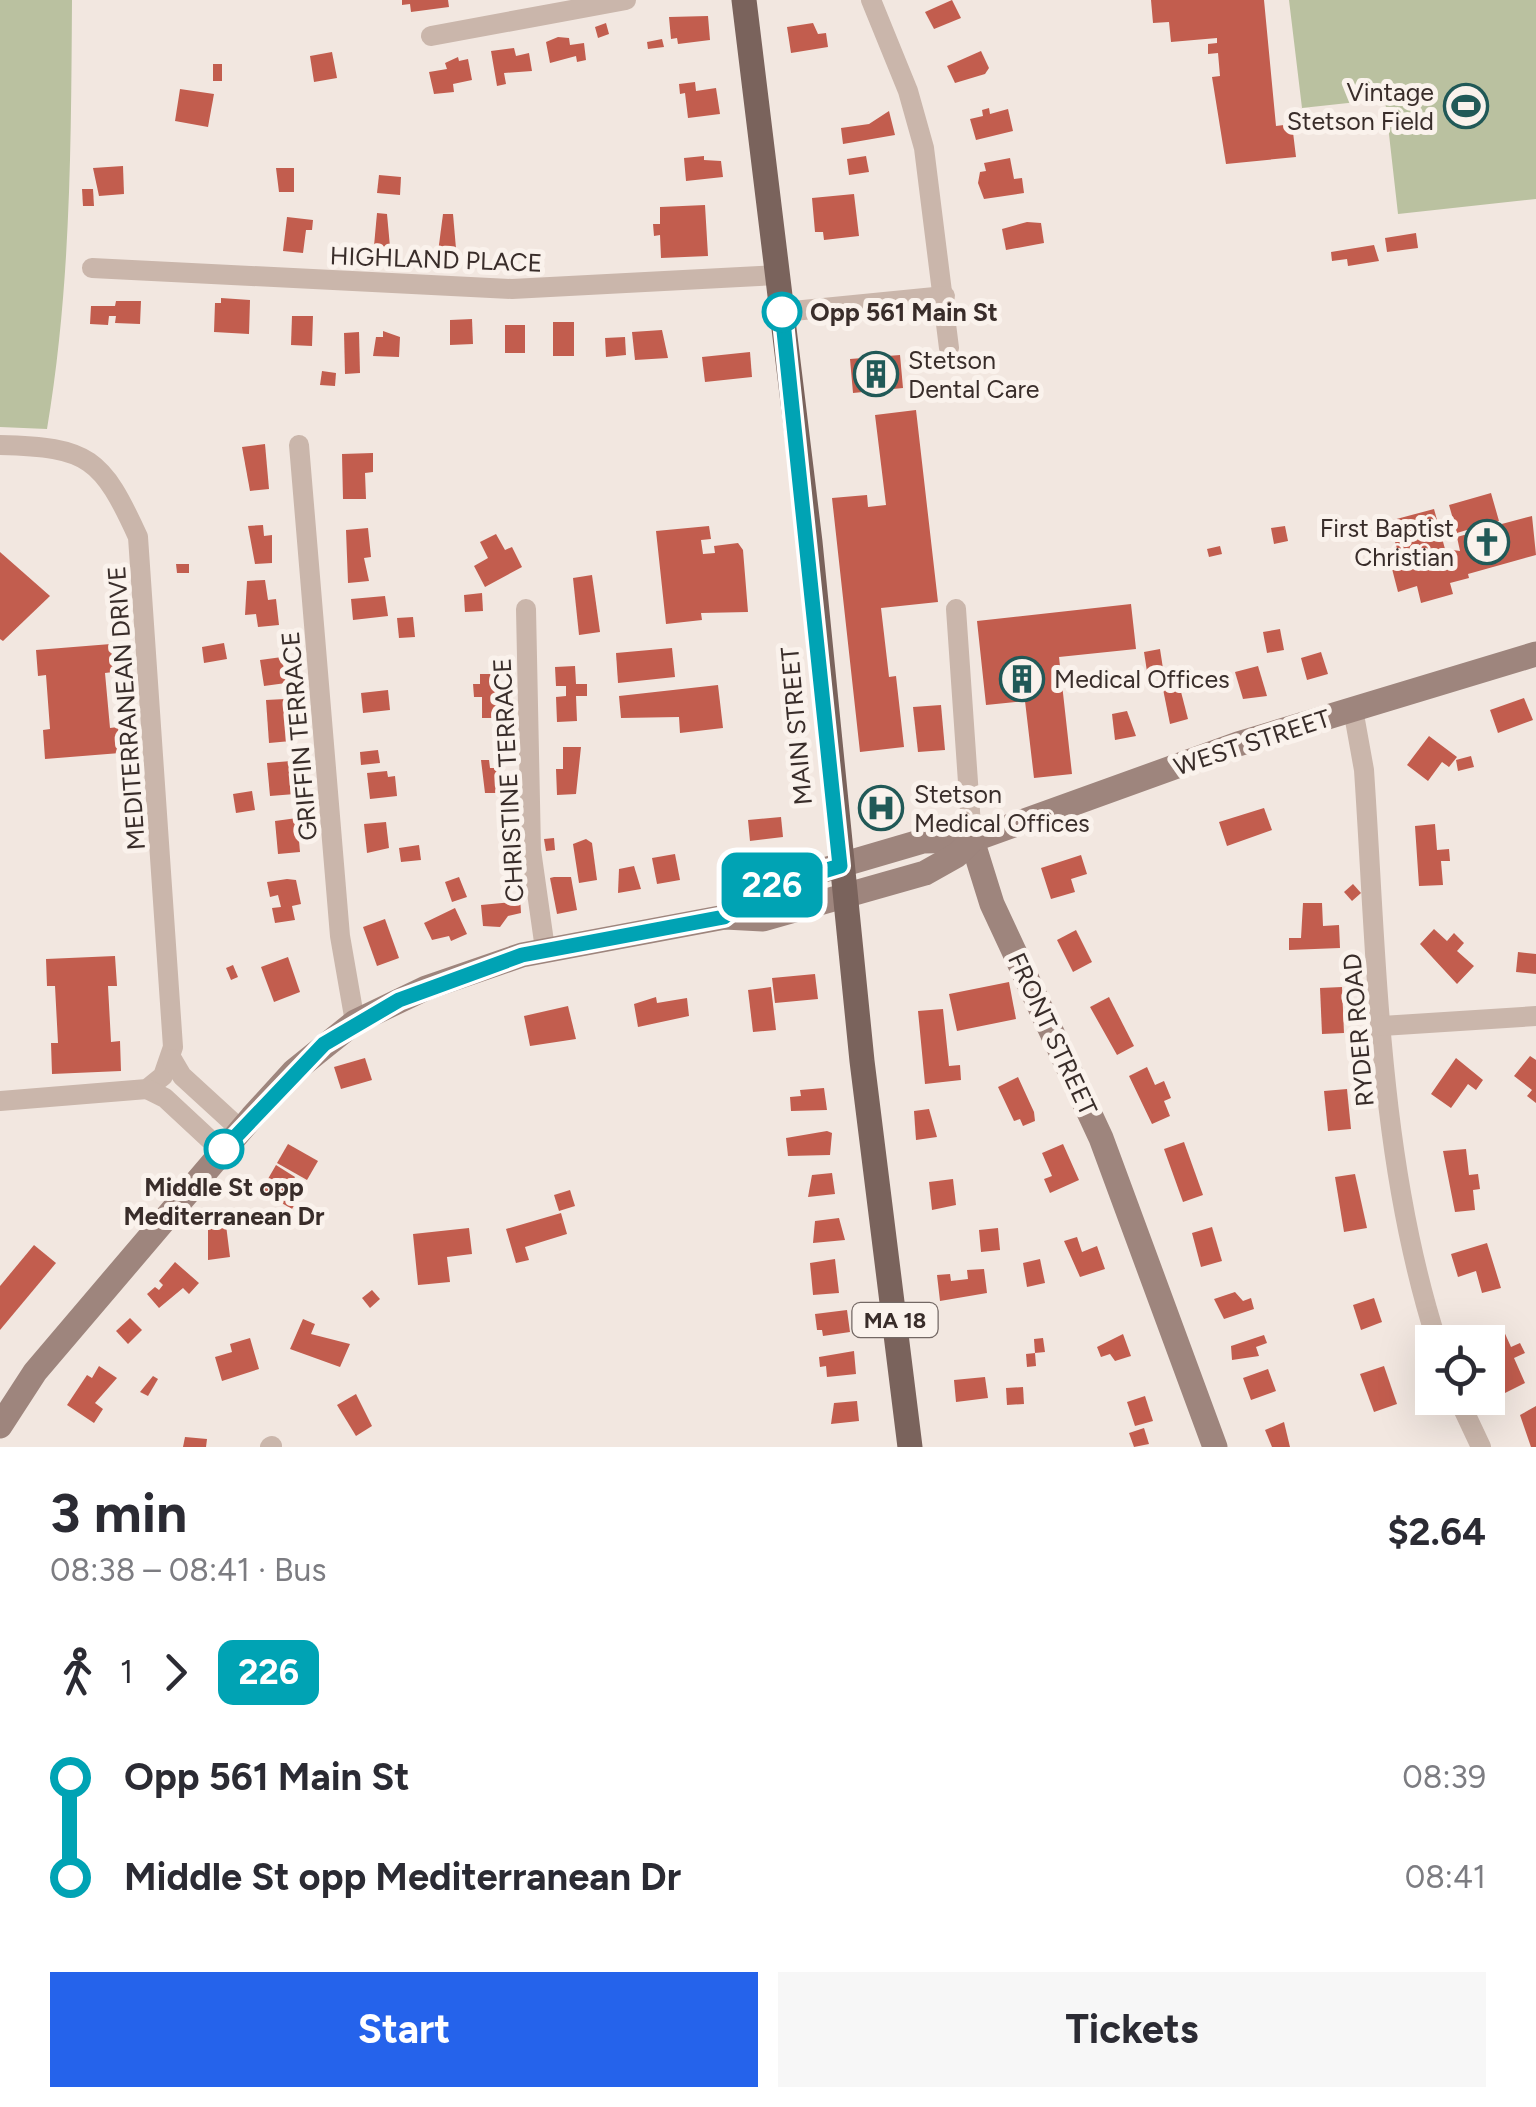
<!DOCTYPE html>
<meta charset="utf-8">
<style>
body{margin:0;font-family:Figtree,sans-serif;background:#f7f7f7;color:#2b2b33;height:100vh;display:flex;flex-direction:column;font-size:38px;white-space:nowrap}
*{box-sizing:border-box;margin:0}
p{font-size:32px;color:#7c7c81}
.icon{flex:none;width:55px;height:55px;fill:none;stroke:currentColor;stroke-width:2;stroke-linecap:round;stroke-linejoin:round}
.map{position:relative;height:1447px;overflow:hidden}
.side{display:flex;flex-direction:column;background:#fff;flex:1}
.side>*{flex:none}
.badge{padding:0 20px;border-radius:15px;font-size:35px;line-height:65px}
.buttons{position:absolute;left:1415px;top:1325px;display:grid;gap:20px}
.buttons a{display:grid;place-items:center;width:90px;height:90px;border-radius:0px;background:#fff;box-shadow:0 10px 40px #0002;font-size:50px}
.map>.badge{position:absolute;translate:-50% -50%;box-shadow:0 0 0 5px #fff}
.legs{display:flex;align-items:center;gap:15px;height:110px;padding:0 50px;font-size:32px}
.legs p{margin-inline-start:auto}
.headline{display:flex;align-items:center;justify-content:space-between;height:170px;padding:0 50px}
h1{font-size:55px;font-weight:700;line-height:75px}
.action{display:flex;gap:20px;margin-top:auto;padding:20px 50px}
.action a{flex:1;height:115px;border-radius:0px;background:#2563eb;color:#fff;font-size:40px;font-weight:700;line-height:115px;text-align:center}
.action a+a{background:#f7f7f7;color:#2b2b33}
ul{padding:0 50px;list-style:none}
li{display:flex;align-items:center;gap:35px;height:100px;font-size:38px}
li i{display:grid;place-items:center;width:15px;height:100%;margin:0 12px;background:currentColor}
li i::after{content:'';width:25px;height:25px;margin:-12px;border:8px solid;border-radius:50%;background:#fff}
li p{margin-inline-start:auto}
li:first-child i{background:linear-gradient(#0000 50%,currentColor 0)}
li:last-child i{background:linear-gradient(currentColor 50%,#0000 0)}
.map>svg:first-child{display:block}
.green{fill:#bac1a0}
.building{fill:#c25d4e}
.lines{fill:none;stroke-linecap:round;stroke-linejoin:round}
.street{stroke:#cab6ab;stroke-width:20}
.secondary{stroke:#9e857d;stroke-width:25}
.primary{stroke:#7a635c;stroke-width:25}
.line-1-casing{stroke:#fff;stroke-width:22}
.line-1{stroke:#00a3b4;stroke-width:15}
.stop-1-dot{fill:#fff;stroke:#00a3b4;stroke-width:5}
.labels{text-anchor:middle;stroke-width:10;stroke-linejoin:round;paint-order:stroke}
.shield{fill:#faf2ec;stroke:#736864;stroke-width:2.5}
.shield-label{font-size:22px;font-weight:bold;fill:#392d2a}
.poi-label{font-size:25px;fill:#392d2a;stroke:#faf2ec;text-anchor:start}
.street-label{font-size:25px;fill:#392d2a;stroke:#faf2ec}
.stop-label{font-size:25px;font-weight:bold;fill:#392d2a;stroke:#faf2ec;text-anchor:start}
</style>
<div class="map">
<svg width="1536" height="1447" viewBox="0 0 1536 1447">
<rect width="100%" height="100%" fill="#f2e7e0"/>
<g class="green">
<path d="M0,0H72C71,144 71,287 47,429L0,427Z"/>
<path d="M1289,0H1536V199L1398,214L1385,99L1302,108Z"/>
</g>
<g class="building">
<path d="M402,0H448L449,7L411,12L410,4L402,5Z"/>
<path d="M952,0L961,18L934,29L925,12Z"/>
<path d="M1151,0H1264L1276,126L1292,124L1296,157L1226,164L1212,77L1220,76L1218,53L1208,54V44L1217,43V38L1171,42L1169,22L1153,23Z"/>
<path d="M708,16L710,40L678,44L677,38L671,39L669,17Z"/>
<path d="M606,23L609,34L598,38L595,27Z"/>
<path d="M813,23L818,34L826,33L828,47L791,53L787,27Z"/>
<path d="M558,37L569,38L570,45L584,43L586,60L577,62L576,56L550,63L546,42Z"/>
<path d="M662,39L664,47L648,49L647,42Z"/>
<path d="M514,48L516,56L529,53L532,71L504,73L506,84L497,86L491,51Z"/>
<path d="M981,51L989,68L985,74L955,83L947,66Z"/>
<path d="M332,52L337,78L314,82L310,56Z"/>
<path d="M458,57L459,61L468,59L472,80L453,84L454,92L434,94L429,72L447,69L445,63Z"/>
<rect x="213" y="64" width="9" height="17"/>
<path d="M695,82L696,91L716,88L720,114L688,118L685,93L680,94L679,84Z"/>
<path d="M180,89L214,94L208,127L175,121Z"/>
<path d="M989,108L990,114L1008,109L1013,131L976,140L970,119L983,116L982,110Z"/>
<path d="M889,111L895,135L843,144L841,128L869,124Z"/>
<path d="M704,156V160L721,161L723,177L686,181L684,158Z"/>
<path d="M866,156L869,172L849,175L847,159Z"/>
<path d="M1010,158L1014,179L1022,178L1024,193L984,199L978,183L980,172L986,171L984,163Z"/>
<path d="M123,166L124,194L99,196L93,168Z"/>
<path d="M276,168H294V192H279Z"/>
<path d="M379,175L401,177L400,195L377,193Z"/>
<path d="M82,189H93L94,206H83Z"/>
<path d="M854,194L859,236L824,240L823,232H815L812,198Z"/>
<path d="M705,205L708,256L661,258L660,235L654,236L653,224H660V207Z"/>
<path d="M377,213L387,214L390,247L374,246Z"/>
<path d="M443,214H453L457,260H437Z"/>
<path d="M287,217L313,220L312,230H306L303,253L283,251Z"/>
<path d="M1027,222L1041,223L1044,243L1006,250L1002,229Z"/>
<path d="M1416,233L1418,248L1387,252L1385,238Z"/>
<path d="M1374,245L1379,261L1348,266L1347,259L1332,261L1331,252Z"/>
<path d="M221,298L250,300L249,334L214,332L215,303H221Z"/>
<path d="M116,301H141L140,324L115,323L116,316H109L108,325L90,324L91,306H115Z"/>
<path d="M292,316H313L312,346L291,345Z"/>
<path d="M472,319L473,344L450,345V320Z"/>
<rect x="553" y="322" width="21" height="34"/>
<rect x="505" y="325" width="20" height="28"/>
<path d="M662,330L668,358L635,360L632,332Z"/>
<path d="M383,331L400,337L399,357L373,356L376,337H383Z"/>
<path d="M359,332L360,373L345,374L344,333Z"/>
<path d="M625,337L626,355L606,357L605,338Z"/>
<path d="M750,352L752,377L705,382L702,357Z"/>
<path d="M900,355L903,388L853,393L850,359Z"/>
<path d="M322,371L336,373L335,386L320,385Z"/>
<path d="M916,410L938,602L881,608L889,677L896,676L904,747L860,752L832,498L867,495L868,507L886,505L875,415Z"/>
<path d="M265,444L269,489L250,491L242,447Z"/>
<path d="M373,453V472L365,473L366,499H343L342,454Z"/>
<path d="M1491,493L1499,521L1482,526L1483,529L1532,516L1536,555L1468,574L1469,578L1450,583L1453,594L1421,603L1417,586L1398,592L1390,561L1400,559L1389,521L1434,509L1445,549L1460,551L1457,537L1471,533L1470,529L1457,533L1449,505Z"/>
<path d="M263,525L264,536L272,535V563L255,564L248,526Z"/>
<path d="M709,526L711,539L701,540L703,554L715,553L714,546L738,543L743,550L748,612L701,613L702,620L666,624L656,531Z"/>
<path d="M1285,526L1288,541L1274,544L1271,528Z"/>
<path d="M368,528L371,557L364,558L369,581L348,583L346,530Z"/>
<path d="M496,534L505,550L512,547L522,567L485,587L474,566L488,558L480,542Z"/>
<path d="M1220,546L1222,554L1209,557L1207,549Z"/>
<path d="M0,552L50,596L3,641L0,639Z"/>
<path d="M176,564H189V573H177Z"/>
<path d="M592,575L600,632L579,635L573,578Z"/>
<path d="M265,580L268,600L276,599L279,625L258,627L256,614L245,615L247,581Z"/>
<path d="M482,593L483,611L465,612L464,595Z"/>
<path d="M385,596L388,616L353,620L351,599Z"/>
<path d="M1131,604L1136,649L1059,657L1072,774L1034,778L1025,701L986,705L977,621Z"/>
<path d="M413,617L415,637L399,638L397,618Z"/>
<path d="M1280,629L1284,650L1267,653L1263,632Z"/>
<path d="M224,643L227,659L204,663L202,647Z"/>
<path d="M111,644L113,672L105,673L110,728L118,727L120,753L45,759L43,730L50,729L46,675L38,676L36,650Z"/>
<path d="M672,648L675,677L618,683L616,653Z"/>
<path d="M1160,649L1164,675L1148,678L1144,652Z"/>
<path d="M1321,652L1328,674L1307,680L1301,658Z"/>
<path d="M282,657L286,683L264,686L260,660Z"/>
<path d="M575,666L576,684H587V696H576L577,721L557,722L556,697L566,696V686H556L555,667Z"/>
<path d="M1258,666L1267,696L1243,699L1235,672Z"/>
<path d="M480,674H497V693L504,692V718H482V697H474L473,684H480Z"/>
<path d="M1179,684L1188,719L1170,724L1163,689Z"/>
<path d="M718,685L723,728L680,733L679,717L621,718L619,696Z"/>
<path d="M388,690L390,710L363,713L361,693Z"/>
<path d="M1524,698L1533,720L1498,733L1490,710Z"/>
<path d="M285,699L291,741L269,743L266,700Z"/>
<path d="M941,705L945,750L918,752L913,707Z"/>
<path d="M1127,711L1136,736L1115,740L1112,714Z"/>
<path d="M1429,736L1457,757L1449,767L1442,762L1428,781L1407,765Z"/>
<path d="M563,747H581L576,794L557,795L556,769H563Z"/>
<path d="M378,750L380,763L361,765L360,752Z"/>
<path d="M1471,756L1474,767L1458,771L1456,760Z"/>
<path d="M481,760H489L490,768H503V793H485Z"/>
<path d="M291,761L295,794L270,796L267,763Z"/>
<path d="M387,771L388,777L395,776L397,796L370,799L367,773Z"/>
<path d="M252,791L255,810L236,813L233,794Z"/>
<path d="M1264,808L1272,830L1227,846L1219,822Z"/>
<path d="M781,817L783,837L750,841L748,820Z"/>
<path d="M297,818L300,852L278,854L275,821Z"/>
<path d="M386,822L389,848L367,853L364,824Z"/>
<path d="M1435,824L1437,850L1449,849L1450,861H1441L1443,885L1419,886L1415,826Z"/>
<path d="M554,838L555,850L546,851L544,839Z"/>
<path d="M586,839L592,843L597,880L579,883L573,844Z"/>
<path d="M419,845L421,860L401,862L399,848Z"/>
<path d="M675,854L680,880L657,884L652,858Z"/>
<path d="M1081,855L1087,874L1071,879L1075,892L1051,899L1041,868Z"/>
<path d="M634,866L641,889L618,893L619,869Z"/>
<path d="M459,877L467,897L452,902L445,882Z"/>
<path d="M554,877H571L577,910L557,914L550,878Z"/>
<path d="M287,879L296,880L301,904L292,906L295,920L275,923L272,908L281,907L278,895L270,897L267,882Z"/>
<path d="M1353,884L1361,893L1352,901L1344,892Z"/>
<path d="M520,896L521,913L508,916L500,927L483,926L481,905L512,902L511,897Z"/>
<path d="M1303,903H1322L1323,926L1339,925L1340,948L1289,950V938H1301Z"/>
<path d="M455,908L467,934L451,941L449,936L432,940L424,923Z"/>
<path d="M385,919L399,958L377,966L363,927Z"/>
<path d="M1434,929L1447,941L1454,933L1464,943L1457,951L1474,966L1457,984L1420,944Z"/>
<path d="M1076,930L1092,962L1073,972L1057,940Z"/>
<path d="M1518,952L1536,954V974L1516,972Z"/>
<path d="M115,956L117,986H108L111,1042L120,1041L121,1071L52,1074L51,1043H58L55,986H47L46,959Z"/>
<path d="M288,957L300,992L274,1002L261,967Z"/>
<path d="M233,965L238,977L231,980L226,968Z"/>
<path d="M815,974L818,999L775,1003L772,978Z"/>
<path d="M1009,982L1016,1019L957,1031L949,994Z"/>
<path d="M771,987L776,1030L753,1032L748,990Z"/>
<path d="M1342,987L1344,1033L1322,1034L1320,988Z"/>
<path d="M656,997L657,1003L687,998L689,1016L638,1027L634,1004Z"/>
<path d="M1109,997L1134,1046L1117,1055L1090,1007Z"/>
<path d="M568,1006L576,1039L530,1046L524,1016Z"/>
<path d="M943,1009L949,1066L960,1065L961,1080L925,1084L918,1011Z"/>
<path d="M1530,1056L1536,1060V1103L1527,1096L1532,1090L1514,1076Z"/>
<path d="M365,1058L372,1080L341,1089L334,1067Z"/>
<path d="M1456,1058L1483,1080L1476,1090L1468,1084L1451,1108L1431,1094Z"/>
<path d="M1147,1067L1155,1085L1164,1081L1171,1098L1164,1101L1170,1116L1152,1124L1129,1076Z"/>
<path d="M1018,1077L1034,1112L1035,1121L1023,1126L1020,1119L1014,1121L998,1087Z"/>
<path d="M824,1088L827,1110L791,1111L790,1097L801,1096L800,1090Z"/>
<path d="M1347,1089L1351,1129L1328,1131L1324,1091Z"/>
<path d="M929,1109L937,1137L916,1140L914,1111Z"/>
<path d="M827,1131L832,1133L830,1155L788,1156L786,1138Z"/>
<path d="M1184,1142L1203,1195L1183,1202L1164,1149Z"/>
<path d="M288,1144L318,1161L307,1180L277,1163Z"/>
<path d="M1063,1144L1079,1180L1050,1193L1044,1179L1052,1176L1042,1153Z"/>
<path d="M1466,1149L1469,1175L1478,1174L1480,1189L1473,1190L1475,1210L1455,1212L1443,1151Z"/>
<path d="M276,1165L295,1177L286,1194L297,1200L292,1209L261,1191Z"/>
<path d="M832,1173L835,1194L808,1197L812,1175Z"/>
<path d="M1355,1174L1367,1228L1344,1232L1335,1177Z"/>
<path d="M953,1179L956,1205L932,1210L929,1182Z"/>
<path d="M570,1190L575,1206L559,1211L554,1195Z"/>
<path d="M561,1213L567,1234L525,1247L529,1260L516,1263L506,1229Z"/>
<path d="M839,1218L845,1240L813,1243L815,1221Z"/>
<path d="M226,1225L230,1257L208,1260V1228Z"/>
<path d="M1212,1227L1222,1261L1201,1267L1192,1233Z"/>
<path d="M469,1228L472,1254L447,1257L450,1282L418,1285L413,1234Z"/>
<path d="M998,1228L1000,1250L981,1252L979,1230Z"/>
<path d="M1077,1237L1082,1252L1097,1246L1105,1269L1080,1277L1064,1241Z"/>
<path d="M1487,1243L1501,1288L1482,1293L1476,1271L1458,1277L1451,1254Z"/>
<path d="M34,1245L56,1263L0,1330V1286Z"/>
<path d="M835,1259L839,1293L813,1295L810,1263Z"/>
<path d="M1040,1259L1045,1283L1027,1287L1023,1263Z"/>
<path d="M175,1262L199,1283L189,1294L183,1288L159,1308L147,1294L155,1287L159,1290L163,1285L159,1281Z"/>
<path d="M984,1269L987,1293L940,1301L937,1275L950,1274L951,1281L968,1279L967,1270Z"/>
<path d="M372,1290L380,1299L370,1308L362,1298Z"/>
<path d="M1235,1292L1243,1301L1251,1298L1254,1309L1224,1319L1214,1299Z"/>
<path d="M1374,1298L1382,1322L1361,1330L1353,1305Z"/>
<path d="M847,1310L850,1332L823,1336L822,1330H817L815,1314Z"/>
<path d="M130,1318L142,1330L128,1344L116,1331Z"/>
<path d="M303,1319L315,1324L311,1334L350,1344L340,1367L290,1349Z"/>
<path d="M1502,1327L1511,1347L1520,1343L1525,1353L1514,1358L1525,1383L1505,1393L1482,1336Z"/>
<path d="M1123,1334L1131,1356L1115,1361L1110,1354L1101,1357L1097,1347Z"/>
<path d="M1264,1335L1267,1343L1256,1347L1259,1356L1232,1360L1231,1346Z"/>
<path d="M250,1338L259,1369L222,1381L215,1357L232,1352L230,1344Z"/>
<path d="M1043,1338L1045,1352L1035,1353L1034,1339Z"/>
<path d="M854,1351L856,1374L827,1377L826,1366L820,1367L819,1357Z"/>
<path d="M1035,1353L1036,1366L1027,1367L1026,1354Z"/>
<path d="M99,1366L117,1378L95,1403L103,1409L94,1423L67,1405L87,1375L92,1378Z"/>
<path d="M1384,1366L1397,1404L1374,1412L1360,1374Z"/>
<path d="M1268,1369L1276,1391L1251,1400L1243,1378Z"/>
<path d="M153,1376L158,1379L148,1396L140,1392Z"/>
<path d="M985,1377L988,1398L956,1402L954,1380Z"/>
<path d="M1023,1387L1024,1404L1007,1405L1006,1388Z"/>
<path d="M356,1394L372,1426L356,1436L337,1405Z"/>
<path d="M1145,1396L1153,1421L1135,1426L1127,1402Z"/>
<path d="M857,1401L859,1421L831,1424L834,1403Z"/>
<path d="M1536,1406V1447H1531L1520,1415Z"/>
<path d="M1284,1422L1290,1447H1272L1265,1430Z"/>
<path d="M1144,1428L1149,1444L1134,1447L1129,1433Z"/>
<path d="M185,1437L207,1439L206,1447H183Z"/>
</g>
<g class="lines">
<g class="street">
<path d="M871,0L908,91L924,148L949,348"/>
<path d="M431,36L626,0"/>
<path d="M92,268L512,289L778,275"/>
<path d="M783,312L945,296"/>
<path d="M0,445C89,447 102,458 138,537L173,1047L163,1076L147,1089L0,1101"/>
<path d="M299,445L340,936L355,1022"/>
<path d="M526,609L531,850L545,949"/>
<path d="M956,609L972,840"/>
<path d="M1353,709L1364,770C1377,961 1378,1158 1437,1342"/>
<path d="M1382,1026L1536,1016"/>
<path d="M172,1059L182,1076L241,1130"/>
<path d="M147,1089L165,1098L222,1151"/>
<path d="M1458,1398L1481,1447"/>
<path d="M270,1447L272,1446"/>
</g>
<g class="secondary">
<path d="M972,840L992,904L1101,1138L1215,1447"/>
<path d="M725,917L766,887L923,841L972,840L1238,744L1536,654"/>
<path d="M0,1426L35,1372L252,1117L294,1071L355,1022L426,988L522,955L725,917L763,919L925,873L957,855L972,840"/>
</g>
<path class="primary" d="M744,0L810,542L862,1061L910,1447"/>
</g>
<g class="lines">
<defs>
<path id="line-1" d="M224,1149L324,1044L399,1000L522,955L724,917L755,892L840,866L782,312"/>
</defs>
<use href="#line-1" class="line-1-casing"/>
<use href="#line-1" class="line-1"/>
</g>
<defs>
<symbol id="stadium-ring" viewBox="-11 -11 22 22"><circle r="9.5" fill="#faf2ec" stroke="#215957" stroke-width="1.5"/><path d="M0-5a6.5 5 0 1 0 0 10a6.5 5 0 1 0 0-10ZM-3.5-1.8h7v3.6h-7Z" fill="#215957"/></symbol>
<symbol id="building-ring" viewBox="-11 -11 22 22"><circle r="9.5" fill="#faf2ec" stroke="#215957" stroke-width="1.5"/><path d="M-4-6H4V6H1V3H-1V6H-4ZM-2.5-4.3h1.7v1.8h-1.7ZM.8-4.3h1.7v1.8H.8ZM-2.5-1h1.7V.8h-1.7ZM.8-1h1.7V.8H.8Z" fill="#215957"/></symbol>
<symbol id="church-ring" viewBox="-11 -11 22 22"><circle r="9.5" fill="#faf2ec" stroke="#215957" stroke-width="1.5"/><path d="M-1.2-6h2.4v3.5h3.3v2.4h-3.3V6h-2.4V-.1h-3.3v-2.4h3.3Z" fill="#215957"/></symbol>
<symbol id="hospital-ring" viewBox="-11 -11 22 22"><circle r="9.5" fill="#faf2ec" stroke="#215957" stroke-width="1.5"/><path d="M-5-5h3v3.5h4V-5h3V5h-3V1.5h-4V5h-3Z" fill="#215957"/></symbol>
</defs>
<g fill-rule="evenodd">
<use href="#stadium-ring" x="1441" y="81" width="50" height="50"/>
<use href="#building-ring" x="851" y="349" width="50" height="50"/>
<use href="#church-ring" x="1462" y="517" width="50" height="50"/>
<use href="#building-ring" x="997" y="654" width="50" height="50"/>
<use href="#hospital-ring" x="856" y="783" width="50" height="50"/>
</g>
<g class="stop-1-dot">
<circle cx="782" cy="312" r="18"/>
<circle cx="224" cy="1149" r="18"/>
</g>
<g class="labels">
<rect class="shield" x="852.5" y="1303" width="85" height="34" rx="8"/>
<g class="shield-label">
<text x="895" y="1328">MA 18</text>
</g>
<g class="poi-label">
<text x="1434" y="101" text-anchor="end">Vintage<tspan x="1434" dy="29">Stetson Field</tspan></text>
<text x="908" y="369">Stetson<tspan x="908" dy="29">Dental Care</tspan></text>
<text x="1454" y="537" text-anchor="end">First Baptist<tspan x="1454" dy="29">Christian</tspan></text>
<text x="1054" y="688">Medical Offices</text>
<text x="914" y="803">Stetson<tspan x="914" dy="29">Medical Offices</tspan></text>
</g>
<g class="street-label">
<text transform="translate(436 259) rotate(2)" y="9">HIGHLAND PLACE</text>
<text transform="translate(126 708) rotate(-94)" y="9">MEDITERRANEAN DRIVE</text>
<text transform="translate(796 726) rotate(-95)" y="9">MAIN STREET</text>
<text transform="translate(299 736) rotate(-95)" y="9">GRIFFIN TERRACE</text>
<text transform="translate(1252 742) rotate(-18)" y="9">WEST STREET</text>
<text transform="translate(508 780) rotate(-93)" y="9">CHRISTINE TERRACE</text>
<text transform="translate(1358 1030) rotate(-95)" y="9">RYDER ROAD</text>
<text transform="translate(1053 1034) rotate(65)" y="9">FRONT STREET</text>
</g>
<g class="stop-label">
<text x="810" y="321">Opp 561 Main St</text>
<text x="224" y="1196" text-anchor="middle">Middle St opp<tspan x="224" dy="29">Mediterranean Dr</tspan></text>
</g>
</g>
</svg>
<div class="buttons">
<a><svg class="icon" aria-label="locate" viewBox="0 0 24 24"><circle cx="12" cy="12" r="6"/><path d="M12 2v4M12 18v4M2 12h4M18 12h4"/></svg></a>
</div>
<b class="badge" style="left:772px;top:885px;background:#00a3b4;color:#fff">226</b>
</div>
<section class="side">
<div class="headline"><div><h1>3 min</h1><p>08:38 – 08:41 · Bus</p></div><b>$2.64</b></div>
<div class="legs"><svg class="icon" aria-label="walk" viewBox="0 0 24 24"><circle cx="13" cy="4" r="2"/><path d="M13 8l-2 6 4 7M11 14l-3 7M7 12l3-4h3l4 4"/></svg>1<svg class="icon" aria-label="forward" viewBox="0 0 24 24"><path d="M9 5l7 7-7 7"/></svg><b class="badge" style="background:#00a3b4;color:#fff">226</b></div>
<ul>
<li><i style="color:#00a3b4"></i><b>Opp 561 Main St</b><p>08:39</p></li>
<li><i style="color:#00a3b4"></i><b>Middle St opp Mediterranean Dr</b><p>08:41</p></li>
</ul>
<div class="action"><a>Start</a><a>Tickets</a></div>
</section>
